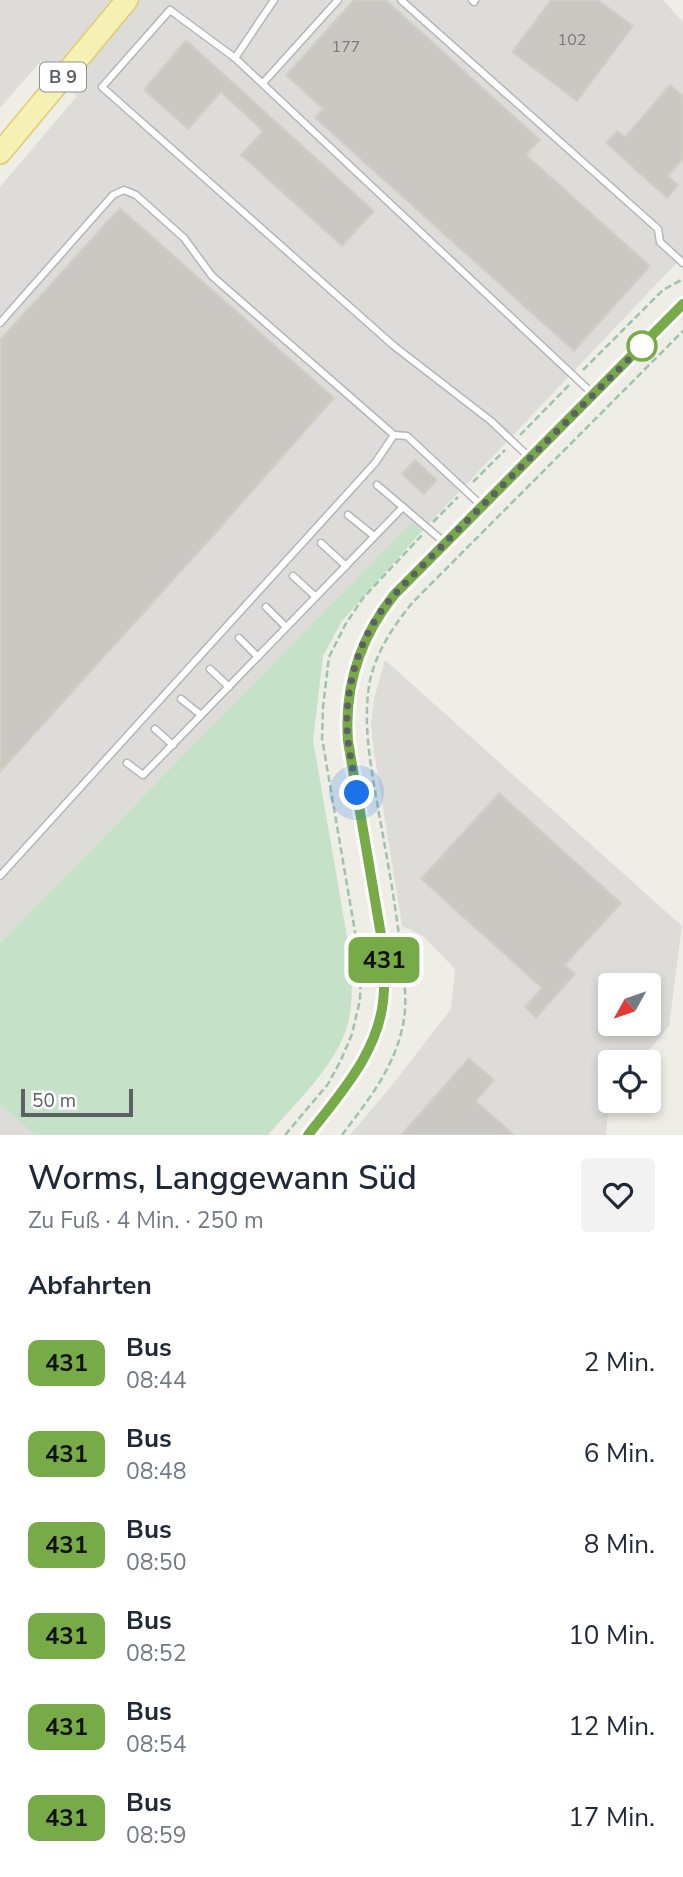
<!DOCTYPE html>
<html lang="de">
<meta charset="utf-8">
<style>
body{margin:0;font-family:"Nunito Sans",sans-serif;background:#f2f2f3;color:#1f2937;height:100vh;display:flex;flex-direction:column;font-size:26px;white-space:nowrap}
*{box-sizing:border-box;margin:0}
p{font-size:23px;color:#747a83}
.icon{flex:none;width:38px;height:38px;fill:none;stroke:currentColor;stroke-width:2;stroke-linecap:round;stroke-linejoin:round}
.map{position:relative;height:1135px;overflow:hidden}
.details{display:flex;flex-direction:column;background:#fff;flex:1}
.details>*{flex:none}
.badge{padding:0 14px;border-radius:10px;font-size:24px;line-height:46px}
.needle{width:46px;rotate:230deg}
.fabs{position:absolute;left:598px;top:973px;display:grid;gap:14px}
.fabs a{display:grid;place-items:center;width:63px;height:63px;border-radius:7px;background:#fff;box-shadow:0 4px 10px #0003;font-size:35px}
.scale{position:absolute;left:21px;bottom:18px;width:112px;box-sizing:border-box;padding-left:7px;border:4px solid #5d6064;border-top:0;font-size:19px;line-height:24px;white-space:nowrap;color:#5d6064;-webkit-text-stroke:5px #fff;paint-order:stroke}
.you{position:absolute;width:35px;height:35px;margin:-18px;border:5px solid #fff;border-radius:50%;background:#1a73e8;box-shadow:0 0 0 10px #1a73e833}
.map>.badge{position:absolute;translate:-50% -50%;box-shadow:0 0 0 4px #fff}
h2{padding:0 28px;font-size:26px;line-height:63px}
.round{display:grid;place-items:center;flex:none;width:74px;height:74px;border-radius:7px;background:#f2f2f3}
.head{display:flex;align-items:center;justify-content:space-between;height:119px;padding:0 28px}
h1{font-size:33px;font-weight:600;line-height:52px}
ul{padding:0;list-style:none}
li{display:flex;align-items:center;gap:21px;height:91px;padding:0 28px}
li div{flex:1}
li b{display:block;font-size:26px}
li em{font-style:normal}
li .badge{min-width:77px;font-weight:700;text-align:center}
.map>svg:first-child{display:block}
.industrial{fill:#dddcd8;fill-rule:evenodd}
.green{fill:#c5e2c8}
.building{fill:#c9c8c2;stroke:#d2cfc5;stroke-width:2}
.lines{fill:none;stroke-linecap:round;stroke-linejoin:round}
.service-casing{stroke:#b3b5b9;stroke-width:9}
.minor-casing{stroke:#b3b5b9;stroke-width:15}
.primary-casing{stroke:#e0cb6d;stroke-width:24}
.path{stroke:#9fc2ac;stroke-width:2.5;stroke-dasharray:7 3.5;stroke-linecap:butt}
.service{stroke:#fff;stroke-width:6}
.minor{stroke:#fff;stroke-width:12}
.primary{stroke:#f5f1b4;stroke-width:21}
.line-casing{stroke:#fff;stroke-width:16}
.line{stroke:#77ab48;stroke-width:10}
.walk{stroke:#5d6064;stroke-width:7;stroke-dasharray:0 12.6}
.stop-dot{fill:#fff;stroke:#77ab48;stroke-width:3.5}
.labels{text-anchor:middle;stroke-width:5;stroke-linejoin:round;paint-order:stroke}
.number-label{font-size:16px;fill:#787a7c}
.shield{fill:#fff;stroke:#8e9092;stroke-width:2}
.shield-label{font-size:18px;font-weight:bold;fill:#5d6064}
</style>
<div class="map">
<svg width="683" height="1135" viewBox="0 0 683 1135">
<rect width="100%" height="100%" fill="#eeede6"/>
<g class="industrial">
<path d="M0,0H663L683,22V256L422,531L412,523L0,943V187L77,96L41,61L0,108Z"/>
<path d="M385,660L682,926L669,1026L639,1062H611V1096L609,1098L606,1135H350L393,1084L451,1009L455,969L423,936L402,926L374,751L371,724L374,699ZM611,985H649V1024H611Z"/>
<path d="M0,1104L35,1135H0Z"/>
</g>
<path class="green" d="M412,522L422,531L342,621L323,656L313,740L352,965C352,986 353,1010 346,1030C333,1068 294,1105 268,1135H35L0,1104V943Z"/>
<g class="building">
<path d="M354,0H386L540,140L526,155L650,266L574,351L315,118L323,109L286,75Z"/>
<path d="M551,0H598L633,26L577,101L512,52Z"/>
<path d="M186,40L374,211L342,246L241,155L263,131L221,92L188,129L144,90Z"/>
<path d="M670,85L683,96V159L668,176L678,185L667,198L606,143L617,131L625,137Z"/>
<path d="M120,208L334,398L211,538L0,772V340Z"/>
<path d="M415,460L437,480L424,494L402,474Z"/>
<path d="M499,793L621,903L565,965L575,974L536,1018L525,1007L542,988L421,879Z"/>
<path d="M469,1058L494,1080L476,1101L514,1135H401Z"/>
</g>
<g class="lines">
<defs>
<g id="service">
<path d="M274,0L235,58L170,10L102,87L394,346L491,421L530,458"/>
<path d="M401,0L658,229L660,242L683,263"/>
<path d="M472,0L474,2L475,0"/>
<path d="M235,58L593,394"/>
<path d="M263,83L338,0"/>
<path d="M0,323L113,195L124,190L136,195L184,238L212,276L394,435L407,436L482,506"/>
<path d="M377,485L403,507"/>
<path d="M348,515L374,536"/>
<path d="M321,543L346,566"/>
<path d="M293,576L316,597"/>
<path d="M266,607L286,627"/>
<path d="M239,638L258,657"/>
<path d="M210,669L229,687"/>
<path d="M181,699L201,715"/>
<path d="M155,729L173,745"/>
<path d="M127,763L143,775L403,507L445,543"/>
<path d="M0,876L375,463L394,435"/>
</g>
<path id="minor" d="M308,1135C342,1093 383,1046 384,989C385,971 383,953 381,935L348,741C344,686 360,638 394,595L683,304"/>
<path id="primary" d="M0,153L127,0"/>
</defs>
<use href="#service" class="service-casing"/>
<use href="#minor" class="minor-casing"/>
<use href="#primary" class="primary-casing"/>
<g class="path">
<path d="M583,370L663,290L683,279"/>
<path d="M520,435L569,385"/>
<path d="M473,482L505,450"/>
<path d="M433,522L458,497"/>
<path d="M285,1135L328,1084L341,1060L352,1034L360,1000L361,967L322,738L323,707L329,657L345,625L363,598L422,535"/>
<path d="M342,1135C366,1103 393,1070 402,1029C409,1001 403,973 400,945C395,899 386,853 378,808C371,767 363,727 369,686C374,655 393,626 413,602L683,331"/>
</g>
<use href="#service" class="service"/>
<use href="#minor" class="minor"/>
<use href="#primary" class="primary"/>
</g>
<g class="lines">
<defs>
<path id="line" d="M308,1135C342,1092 383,1047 384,989C385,971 383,953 381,935L348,741C344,686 360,638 394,595L683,304"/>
</defs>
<use href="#line" class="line-casing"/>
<use href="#line" class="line"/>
<path class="walk" d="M357,793C353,768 346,742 347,717C348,680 360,640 382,610C394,593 409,580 423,565L642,346"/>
</g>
<circle class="stop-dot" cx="642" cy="346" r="14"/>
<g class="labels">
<g class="number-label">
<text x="572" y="45">102</text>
<text x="346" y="52">177</text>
</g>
<rect class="shield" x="40" y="62.5" width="46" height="29" rx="5"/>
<g class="shield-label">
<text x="63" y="83">B 9</text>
</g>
</g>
</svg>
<div class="fabs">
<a><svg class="needle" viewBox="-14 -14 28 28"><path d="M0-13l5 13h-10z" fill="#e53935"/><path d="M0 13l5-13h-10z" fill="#747a83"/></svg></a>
<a><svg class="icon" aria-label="locate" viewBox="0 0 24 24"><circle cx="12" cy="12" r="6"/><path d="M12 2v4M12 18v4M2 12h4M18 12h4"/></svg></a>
</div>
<div class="scale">50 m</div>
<div class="you" style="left:357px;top:793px"></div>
<b class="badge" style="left:384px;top:960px;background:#77ab48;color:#111">431</b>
</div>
<section class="details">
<div class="head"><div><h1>Worms, Langgewann Süd</h1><p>Zu Fuß · 4 Min. · 250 m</p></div><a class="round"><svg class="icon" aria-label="heart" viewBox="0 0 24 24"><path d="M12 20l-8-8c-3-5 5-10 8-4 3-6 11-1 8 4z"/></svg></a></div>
<h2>Abfahrten</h2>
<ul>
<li><span class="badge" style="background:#77ab48;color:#111">431</span><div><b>Bus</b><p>08:44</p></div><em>2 Min.</em></li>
<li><span class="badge" style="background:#77ab48;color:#111">431</span><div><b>Bus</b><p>08:48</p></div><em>6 Min.</em></li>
<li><span class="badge" style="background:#77ab48;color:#111">431</span><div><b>Bus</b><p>08:50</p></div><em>8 Min.</em></li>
<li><span class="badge" style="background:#77ab48;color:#111">431</span><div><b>Bus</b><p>08:52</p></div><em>10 Min.</em></li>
<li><span class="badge" style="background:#77ab48;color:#111">431</span><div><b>Bus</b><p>08:54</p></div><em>12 Min.</em></li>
<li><span class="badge" style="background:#77ab48;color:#111">431</span><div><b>Bus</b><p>08:59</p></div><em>17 Min.</em></li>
</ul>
</section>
